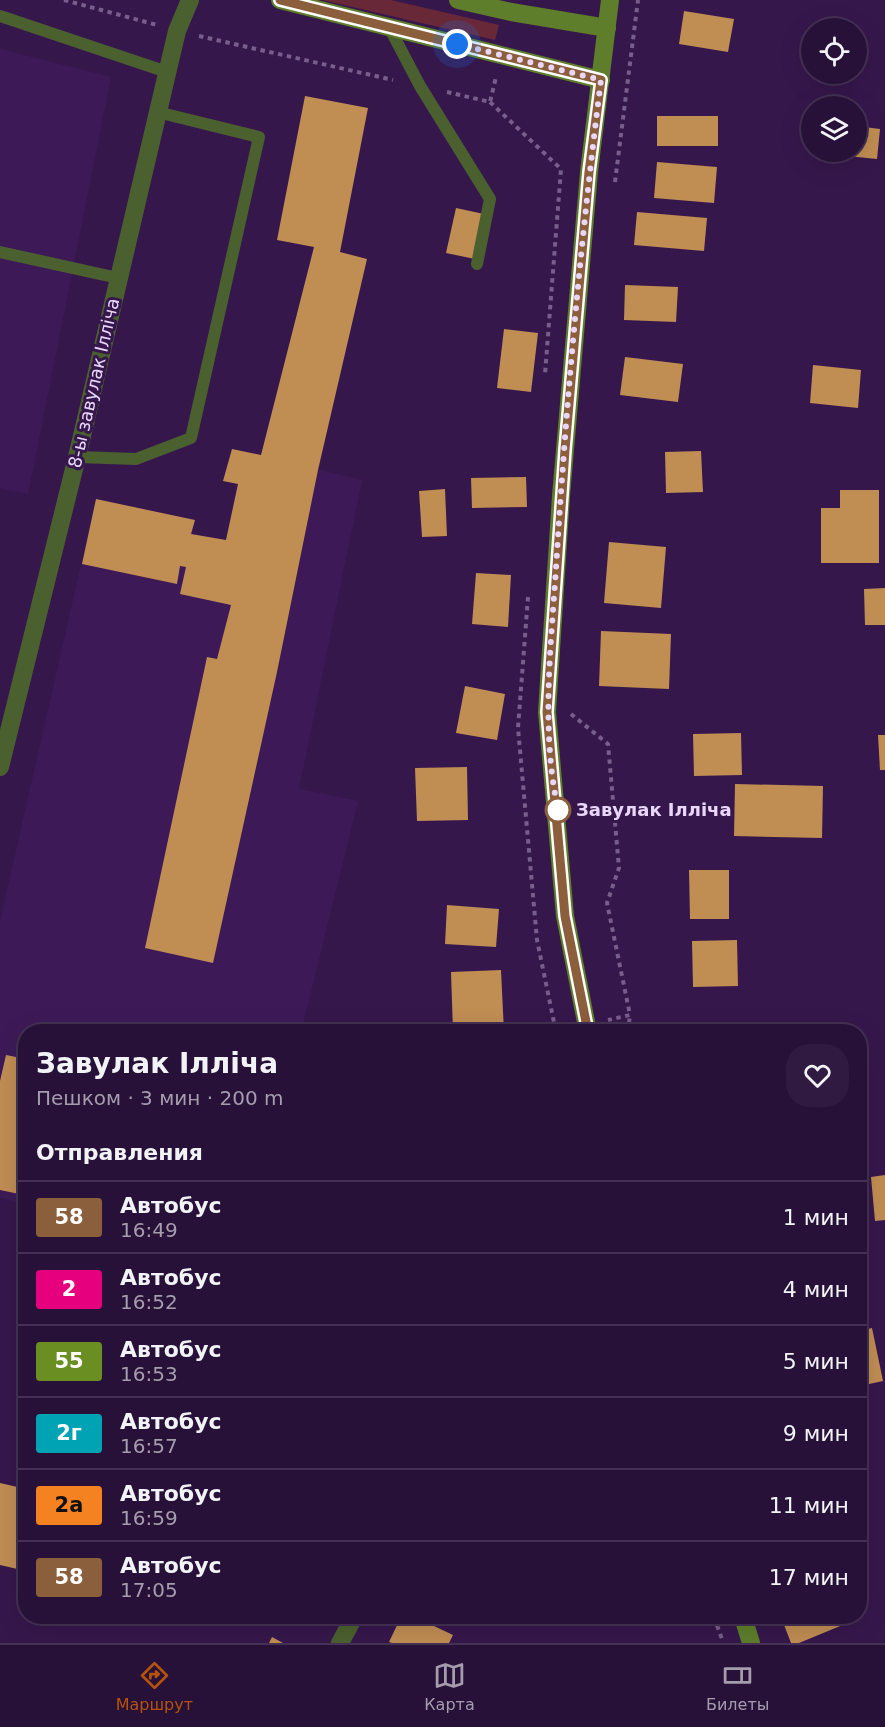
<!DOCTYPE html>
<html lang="ru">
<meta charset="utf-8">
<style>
body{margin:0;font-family:"DejaVu Sans",sans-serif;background:#301a41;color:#f1f3f6;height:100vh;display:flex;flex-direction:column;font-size:22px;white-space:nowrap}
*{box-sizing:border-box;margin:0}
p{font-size:20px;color:#a59dae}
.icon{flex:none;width:33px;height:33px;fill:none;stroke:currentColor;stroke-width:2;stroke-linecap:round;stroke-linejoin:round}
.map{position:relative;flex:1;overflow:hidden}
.sheet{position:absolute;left:18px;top:1024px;width:849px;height:600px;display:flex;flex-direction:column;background:#281139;border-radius:24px;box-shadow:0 6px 24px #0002,0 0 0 2px #443153}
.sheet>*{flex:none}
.badge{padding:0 12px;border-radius:4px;font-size:21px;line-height:39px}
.buttons{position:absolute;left:801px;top:18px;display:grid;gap:12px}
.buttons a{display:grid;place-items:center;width:66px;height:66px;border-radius:50%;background:#281139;box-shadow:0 6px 24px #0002,0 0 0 2px #443153;font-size:30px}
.you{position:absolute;width:30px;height:30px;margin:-15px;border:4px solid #fff;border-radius:50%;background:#1a73e8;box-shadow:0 0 0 9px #1a73e833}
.map>.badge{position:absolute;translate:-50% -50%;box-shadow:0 0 0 3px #fff}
h2{padding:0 18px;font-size:22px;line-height:54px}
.round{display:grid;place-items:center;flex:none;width:63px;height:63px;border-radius:24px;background:#301a41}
.summary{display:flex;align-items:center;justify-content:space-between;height:102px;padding:0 18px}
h1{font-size:28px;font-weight:700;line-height:45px}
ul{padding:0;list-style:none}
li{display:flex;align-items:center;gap:18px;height:72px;padding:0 18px;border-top:2px solid #443153}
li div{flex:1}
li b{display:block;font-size:22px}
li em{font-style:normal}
li .badge{min-width:66px;font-weight:700;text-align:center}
.tab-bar{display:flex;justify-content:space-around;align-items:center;height:84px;border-top:2px solid #443153;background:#281139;font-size:16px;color:#a59dae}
.tab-bar a{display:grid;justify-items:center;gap:3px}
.tab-bar .on{color:#b45309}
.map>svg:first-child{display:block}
.built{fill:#3d1a57}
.green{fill:#692838}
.building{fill:#c08d53}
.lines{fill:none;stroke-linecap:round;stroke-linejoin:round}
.path{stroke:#785e8c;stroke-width:4;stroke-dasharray:4.5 4.5;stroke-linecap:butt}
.lane{stroke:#4b602f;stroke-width:12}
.street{stroke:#4b602f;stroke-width:18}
.secondary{stroke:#5e7e2b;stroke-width:18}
.line-casing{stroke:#fff;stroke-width:14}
.line{stroke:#8b5e3c;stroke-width:9}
.walk{stroke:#e8d7f9;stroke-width:6;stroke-dasharray:0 10.8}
.stop-dot{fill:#fff;stroke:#8b5e3c;stroke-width:3}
.labels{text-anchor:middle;stroke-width:6;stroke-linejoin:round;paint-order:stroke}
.street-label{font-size:18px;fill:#e8d7f9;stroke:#36174c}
.stop-label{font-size:18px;font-weight:bold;fill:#e8d7f9;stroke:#36174c;text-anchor:start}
</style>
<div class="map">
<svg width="885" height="1643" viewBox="0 0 885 1643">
<rect width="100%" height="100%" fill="#36174c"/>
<g class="built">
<path d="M0,49L111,77L28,494L0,488Z"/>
<path d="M232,449L362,480L299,789L358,801L301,1032H26L25,1205L0,1197V921L96,499L195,520L192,534L226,540L238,484L223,481Z"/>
</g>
<path class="green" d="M322,0H391L499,25L495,40Z"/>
<g class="building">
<path d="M684,11L734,19L728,52L679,44Z"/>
<path d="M305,96L368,108L340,252L367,259L318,470L277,672L213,963L145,948L207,657L217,659L231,605L180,594L186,567L180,566L177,584L82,564L96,499L195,520L191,534L226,540L238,484L223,481L232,449L261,455L314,247L277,240Z"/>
<rect x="657" y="116" width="61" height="30"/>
<path d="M856,126L880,129L877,159L827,154L828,152H856Z"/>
<path d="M657,162L717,167L714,203L654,198Z"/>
<path d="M456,208L484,214L475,259L446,253Z"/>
<path d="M637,212L707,218L704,251L634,245Z"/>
<path d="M625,285L678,287L676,322L624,320Z"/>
<path d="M504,329L538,333L531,392L497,388Z"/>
<path d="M625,357L683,364L678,402L620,395Z"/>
<path d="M813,365L861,370L858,408L810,403Z"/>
<path d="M701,451L703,492L666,493L665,452Z"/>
<path d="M526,477L527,507L472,508L471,478Z"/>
<path d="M445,489L447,536L422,537L419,491Z"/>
<path d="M840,490H879V563H821V508H840Z"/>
<path d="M609,542L666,547L661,608L604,603Z"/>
<path d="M476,573L511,575L508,627L472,624Z"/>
<path d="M885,588V625H865L864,589Z"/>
<path d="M601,631L671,634L669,689L599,686Z"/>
<path d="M465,686L505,694L497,740L456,733Z"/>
<path d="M741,733L742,775L694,776L693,734Z"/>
<path d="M878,735H885V770H880Z"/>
<path d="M467,767L468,820L417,821L415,768Z"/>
<path d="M735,784L823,786L822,838L734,836Z"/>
<path d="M689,870H729V919H690Z"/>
<path d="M447,905L499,909L496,947L445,944Z"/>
<path d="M737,940L738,986L693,987L692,941Z"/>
<path d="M501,970L504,1032H453L451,972Z"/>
<path d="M681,1028L699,1031V1032H681Z"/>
<path d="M6,1055L26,1059L24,1195L0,1190V1081Z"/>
<path d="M885,1175V1220L875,1221L871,1177Z"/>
<path d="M872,1328L883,1381L860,1386V1331Z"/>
<path d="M25,1342H26V1367L19,1365Z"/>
<path d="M0,1483L26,1489V1571L0,1565Z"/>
<path d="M401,1617H415L453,1635L449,1643H392L389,1642Z"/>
<path d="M781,1617H842L845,1624L799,1643H791Z"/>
<path d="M272,1637L283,1643H269Z"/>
</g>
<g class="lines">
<g class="path">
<path d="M64,0L157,25"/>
<path d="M199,36L393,80"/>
<path d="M447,92L490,102L496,77"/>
<path d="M490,102L561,169L545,374"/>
<path d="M615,182L638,0"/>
<path d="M528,597L518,728L537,940L556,1032"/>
<path d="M571,714L608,744L619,868L607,903L630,1015L608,1020"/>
<path d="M579,808L614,805"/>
<path d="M628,1032L630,1015"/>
<path d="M714,1617L723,1642"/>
</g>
<g class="lane">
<path d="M0,16L167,72"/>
<path d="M389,27L420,86L490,199L477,264"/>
<path d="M0,252L118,278"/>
<path d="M77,457L136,459L191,438L259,137L157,112"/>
</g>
<g class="street">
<path d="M0,767L77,457L177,31L190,0"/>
<path d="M340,1643L354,1617"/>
</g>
<g class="secondary">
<path d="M280,0L601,80"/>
<path d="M458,0L511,12L607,28"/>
<path d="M588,1032L565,916L547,712L561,496L589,172L610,0"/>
<path d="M743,1617L751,1643"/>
</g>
</g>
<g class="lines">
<defs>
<path id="line" d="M280,0L601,80L589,172L565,450L547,712L565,916L588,1032"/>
</defs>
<use href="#line" class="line-casing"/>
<use href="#line" class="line"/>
<path class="walk" d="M457,44L601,80C581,237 567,395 557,553C552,638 540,726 558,810"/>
</g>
<circle class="stop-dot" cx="558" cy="810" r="12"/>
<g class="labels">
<g class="street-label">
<text transform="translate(94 383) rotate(-77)" y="6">8-ы завулак Ілліча</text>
</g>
<g class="stop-label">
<text x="576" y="816">Завулак Ілліча</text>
</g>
</g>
</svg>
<div class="buttons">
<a><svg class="icon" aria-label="locate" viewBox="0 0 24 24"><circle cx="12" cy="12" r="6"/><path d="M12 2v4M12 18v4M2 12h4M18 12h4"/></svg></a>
<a><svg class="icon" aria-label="layers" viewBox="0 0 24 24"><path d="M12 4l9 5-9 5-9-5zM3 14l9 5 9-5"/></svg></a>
</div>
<div class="you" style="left:457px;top:44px"></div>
<section class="sheet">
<div class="summary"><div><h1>Завулак Ілліча</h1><p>Пешком · 3 мин · 200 m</p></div><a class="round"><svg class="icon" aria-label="heart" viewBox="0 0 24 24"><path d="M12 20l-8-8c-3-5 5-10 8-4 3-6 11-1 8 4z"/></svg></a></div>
<h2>Отправления</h2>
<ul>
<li><span class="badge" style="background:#8b5e3c;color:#fff">58</span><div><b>Автобус</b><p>16:49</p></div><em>1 мин</em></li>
<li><span class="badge" style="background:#e6007e;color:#fff">2</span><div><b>Автобус</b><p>16:52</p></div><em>4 мин</em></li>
<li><span class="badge" style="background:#6b8e23;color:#fff">55</span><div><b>Автобус</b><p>16:53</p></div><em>5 мин</em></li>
<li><span class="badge" style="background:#00a3b4;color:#fff">2г</span><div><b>Автобус</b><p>16:57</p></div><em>9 мин</em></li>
<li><span class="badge" style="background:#f58220;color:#111">2а</span><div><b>Автобус</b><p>16:59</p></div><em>11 мин</em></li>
<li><span class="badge" style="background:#8b5e3c;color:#fff">58</span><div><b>Автобус</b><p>17:05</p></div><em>17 мин</em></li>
</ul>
</section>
</div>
<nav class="tab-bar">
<a class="on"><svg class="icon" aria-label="directions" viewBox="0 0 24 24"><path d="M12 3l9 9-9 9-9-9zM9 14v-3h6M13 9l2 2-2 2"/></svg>Маршрут</a>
<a><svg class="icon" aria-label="map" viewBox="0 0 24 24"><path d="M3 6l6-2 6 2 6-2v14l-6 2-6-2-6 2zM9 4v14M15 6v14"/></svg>Карта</a>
<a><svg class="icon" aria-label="tickets" viewBox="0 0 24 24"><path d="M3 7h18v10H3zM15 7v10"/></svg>Билеты</a>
</nav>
